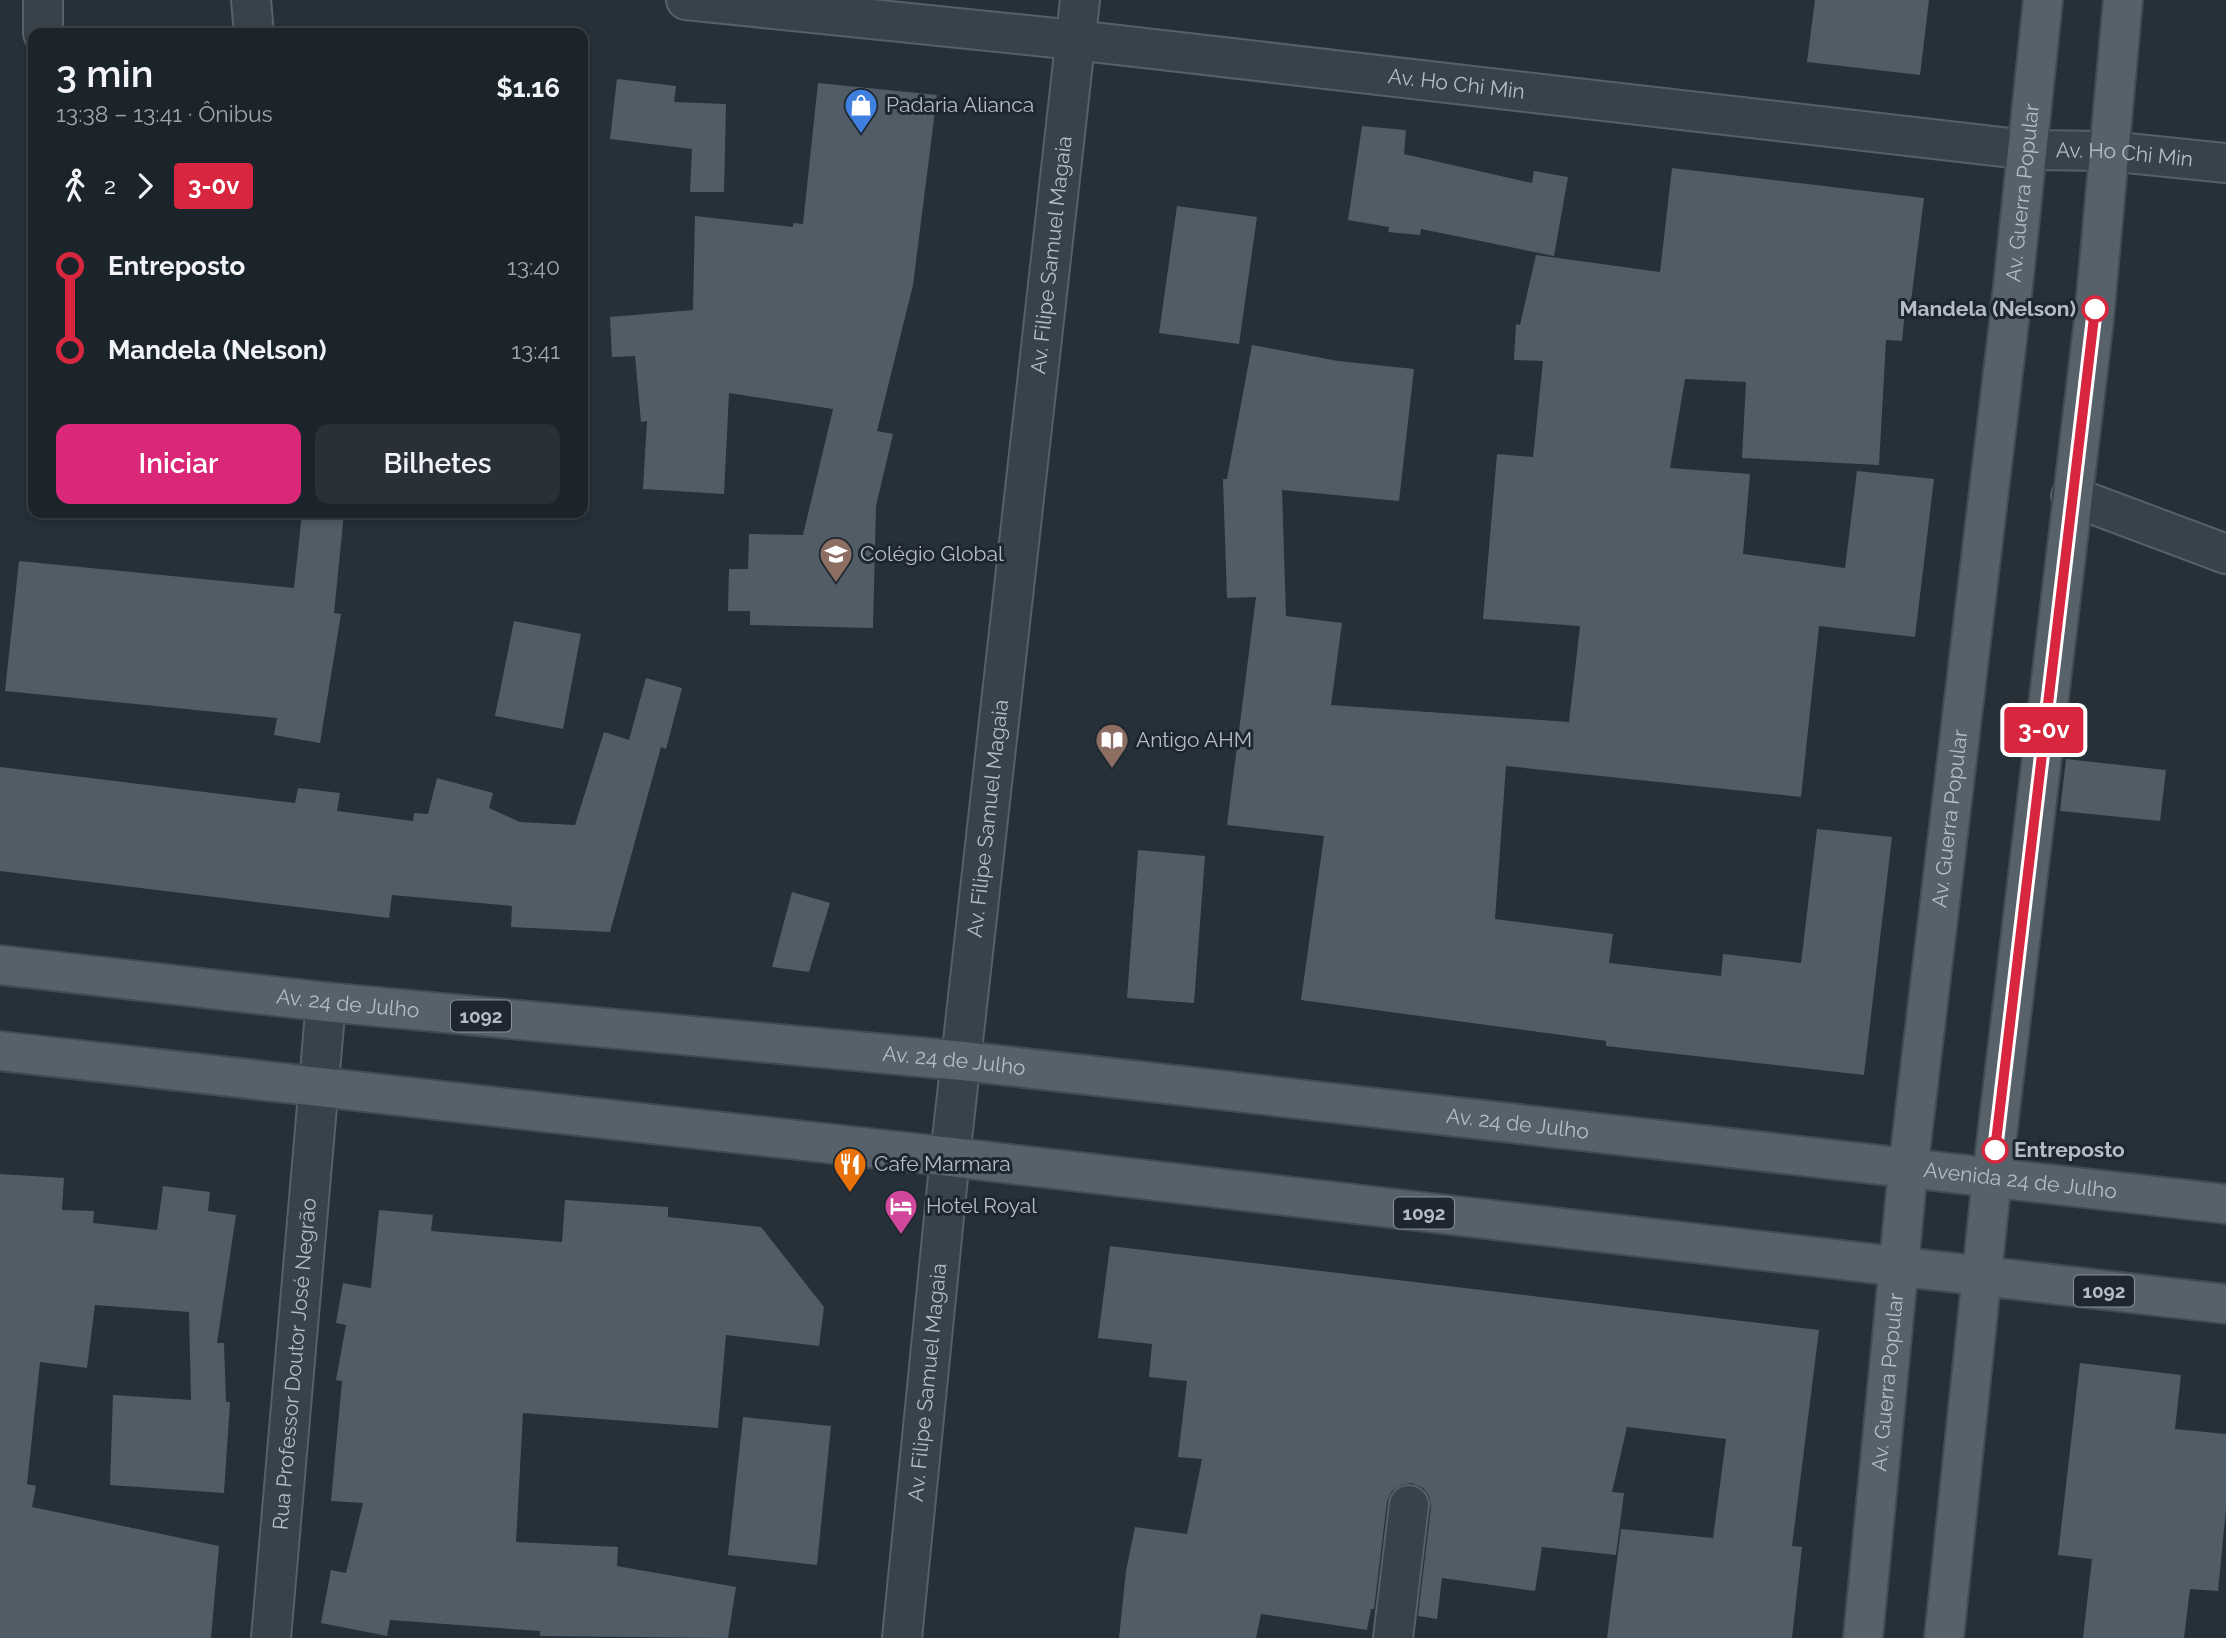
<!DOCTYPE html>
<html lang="pt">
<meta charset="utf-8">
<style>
body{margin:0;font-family:Raleway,sans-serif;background:#293037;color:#f1f3f6;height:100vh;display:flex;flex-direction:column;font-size:26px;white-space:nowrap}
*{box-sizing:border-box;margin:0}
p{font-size:23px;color:#a0a4a9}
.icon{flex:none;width:38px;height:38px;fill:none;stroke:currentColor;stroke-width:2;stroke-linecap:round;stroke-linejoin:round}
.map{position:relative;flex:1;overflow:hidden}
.drawer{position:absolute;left:28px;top:28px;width:560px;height:490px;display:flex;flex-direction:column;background:#1c242b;border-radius:14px;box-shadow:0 4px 10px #0003,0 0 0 2px #3a4147}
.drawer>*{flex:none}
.badge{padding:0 14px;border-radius:5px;font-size:24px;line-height:46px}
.map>.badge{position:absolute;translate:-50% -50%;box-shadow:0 0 0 4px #fff}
.legs{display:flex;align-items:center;gap:10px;height:77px;padding:0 28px;font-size:23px}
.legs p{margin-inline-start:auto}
.overview{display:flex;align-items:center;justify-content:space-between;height:119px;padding:0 28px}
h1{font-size:38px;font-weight:600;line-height:52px}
.primary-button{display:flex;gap:14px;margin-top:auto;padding:14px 28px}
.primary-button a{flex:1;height:80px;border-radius:14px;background:#db2777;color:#fff;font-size:28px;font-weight:600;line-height:80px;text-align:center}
.primary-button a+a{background:#293037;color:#f1f3f6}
ul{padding:0 28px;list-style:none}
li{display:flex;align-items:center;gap:24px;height:84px;font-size:26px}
li i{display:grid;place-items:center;width:10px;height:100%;margin:0 9px;background:currentColor}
li i::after{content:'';width:18px;height:18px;margin:-9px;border:5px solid;border-radius:50%;background:#1c242b}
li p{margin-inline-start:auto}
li:first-child i{background:linear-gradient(#0000 50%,currentColor 0)}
li:last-child i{background:linear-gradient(currentColor 50%,#0000 0)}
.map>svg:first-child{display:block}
.building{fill:#505d67}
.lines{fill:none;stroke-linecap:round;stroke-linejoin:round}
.minor-casing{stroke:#566068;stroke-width:42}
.major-casing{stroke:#414b53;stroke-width:42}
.minor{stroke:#38424a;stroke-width:38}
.major{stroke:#56616a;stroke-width:38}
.line-1-casing{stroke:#fff;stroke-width:16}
.line-1{stroke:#d7263d;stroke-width:10}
.stop-1-dot{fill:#fff;stroke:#d7263d;stroke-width:3.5}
.labels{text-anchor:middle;stroke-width:6;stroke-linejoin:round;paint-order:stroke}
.shield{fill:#1e272f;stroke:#879098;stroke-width:2}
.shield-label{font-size:19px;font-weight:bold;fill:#b4bdc5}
.street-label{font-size:21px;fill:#b4bdc5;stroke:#1e272f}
.poi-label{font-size:21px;fill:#b4bdc5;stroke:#1e272f;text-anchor:start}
.stop-label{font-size:21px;font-weight:bold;fill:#b4bdc5;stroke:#1e272f;text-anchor:end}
</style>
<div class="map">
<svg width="2226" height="1638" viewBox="0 0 2226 1638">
<rect width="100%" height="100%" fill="#253039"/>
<g class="building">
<path d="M1815,0H1929L1920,75L1807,62Z"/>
<path d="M617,79L676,86L674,102L726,104L724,192H690L692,149L610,139Z"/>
<path d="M818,83L937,95L913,285L877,431L893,434L876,506L873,628L750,625V611H728L729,569H748L749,534L803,535L833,409L729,393L724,494L643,489L647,421L641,422L635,356L612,357L610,317L693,310L695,216L793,227V223L803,224Z"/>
<path d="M1362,126L1406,130L1404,154L1532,183L1534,171L1568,177L1554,256L1421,229L1420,235L1388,232L1389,227L1348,220Z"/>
<path d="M1672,168L1924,198L1910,309H1905L1902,341L1886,340L1879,465L1742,458L1746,382L1685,379L1670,468L1750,474L1743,554L1845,568L1857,471L1934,479L1915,637L1819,626L1801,797L1506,766L1495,919L1613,934L1609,963L1721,976L1723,954L1801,963L1817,829L1892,837L1864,1075L1606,1046V1041L1301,1000L1324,836L1227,825L1256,597L1227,598L1223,479H1227L1252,345L1338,361L1414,369L1399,501L1282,490L1286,616L1342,623L1331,705L1569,722L1580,626L1483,619L1497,454L1533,457L1543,361L1514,360L1516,324L1520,325L1536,255L1660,272Z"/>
<path d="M1177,206L1257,217L1239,344L1159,333Z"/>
<path d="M302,513H344L334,613L341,614L320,743L274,735L277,718L5,691L19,561L294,588Z"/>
<path d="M514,621L581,634L563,729L495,716Z"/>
<path d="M646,678L682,688L666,749L661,747L610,932L511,927L512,906L392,895L389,918L0,871V767L295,803L298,788L340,793L337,811L413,821L414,813L428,814L437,778L493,793L489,808L520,822L575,825L604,732L629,740Z"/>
<path d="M2066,759L2166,770L2160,821L2060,811Z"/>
<path d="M1138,850L1205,856L1194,1003L1127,998Z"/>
<path d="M792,892L830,903L809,972L772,967Z"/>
<path d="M0,1174L64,1178L62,1210L94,1211L93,1223L157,1230L163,1186L210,1192L208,1211L236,1215L217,1343H224L226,1402H230L224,1493L110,1485L113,1395L191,1400L189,1312L95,1305L87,1368L40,1362L27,1484L36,1486L32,1507L219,1546L211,1638H0Z"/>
<path d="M565,1200L668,1207V1217L761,1227L824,1307L819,1346L726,1335L718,1428L523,1413L516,1542L618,1547L617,1566L736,1587L728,1638L540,1636V1631L390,1620L387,1636L321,1623L331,1570L346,1573L363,1503L331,1501L342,1381L336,1380L346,1325L336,1323L343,1283L371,1288L379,1210L433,1215L431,1231L562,1242Z"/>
<path d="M1110,1246L1819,1330L1792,1546L1802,1547L1792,1638H1607L1621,1529L1713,1538L1726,1439L1627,1427L1612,1492L1624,1493L1616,1555L1542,1547L1535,1591L1442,1578L1437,1619L1418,1616L1431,1507L1429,1496L1423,1488L1411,1483L1401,1485L1392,1491L1387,1502L1374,1609H1371L1367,1630L1261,1614L1256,1638H1119L1126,1571L1135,1527L1187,1534L1202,1459L1178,1457L1187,1381L1149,1377L1152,1344L1098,1338Z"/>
<path d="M2080,1363L2181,1375L2175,1429L2226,1434V1509L2218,1591L2190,1589L2184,1638H2083L2092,1559L2058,1555Z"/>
<path d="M743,1417L831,1426L817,1565L728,1555Z"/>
</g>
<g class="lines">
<defs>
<g id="minor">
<path d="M251,0L254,33"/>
<path id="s1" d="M686,0L1075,40L2028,150L2108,151L2226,163"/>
<path d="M43,33V0"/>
<path d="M2071,496L2226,554"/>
<path id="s2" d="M271,1638L326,1002"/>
<path id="s3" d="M902,1638L950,1157L1080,0"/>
<path d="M1393,1638L1409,1505"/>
</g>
<g id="major">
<path id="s4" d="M0,965L326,1002L963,1061L2226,1204"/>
<path d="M0,1051C317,1089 634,1121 951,1157C1376,1205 1801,1258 2226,1304"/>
<path id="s5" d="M1863,1638L1908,1170L2010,314L2043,0"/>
<path d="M1944,1638L1992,1178L2094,319L2123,0"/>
</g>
</defs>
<use href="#minor" class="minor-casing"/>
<use href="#major" class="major-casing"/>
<use href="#minor" class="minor"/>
<use href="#major" class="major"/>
</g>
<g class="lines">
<defs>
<path id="line-1" d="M1995,1150L2095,309"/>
</defs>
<use href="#line-1" class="line-1-casing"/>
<use href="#line-1" class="line-1"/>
</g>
<defs>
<symbol id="shop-pin" viewBox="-11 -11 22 30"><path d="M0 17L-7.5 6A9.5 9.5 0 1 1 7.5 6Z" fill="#3f7fe0" stroke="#1e272f"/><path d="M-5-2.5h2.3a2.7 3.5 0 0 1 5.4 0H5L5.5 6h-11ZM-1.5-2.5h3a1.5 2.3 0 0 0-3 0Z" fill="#fff"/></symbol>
<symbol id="school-pin" viewBox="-11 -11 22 30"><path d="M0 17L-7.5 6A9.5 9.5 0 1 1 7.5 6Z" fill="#8d6e63" stroke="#1e272f"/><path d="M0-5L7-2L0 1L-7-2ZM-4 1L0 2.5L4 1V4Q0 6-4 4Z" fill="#fff"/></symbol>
<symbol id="library-pin" viewBox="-11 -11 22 30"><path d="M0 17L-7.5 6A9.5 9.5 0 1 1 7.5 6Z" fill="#8d6e63" stroke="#1e272f"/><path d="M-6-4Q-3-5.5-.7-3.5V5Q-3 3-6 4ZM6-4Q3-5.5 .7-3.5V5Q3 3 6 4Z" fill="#fff"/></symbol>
<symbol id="restaurant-pin" viewBox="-11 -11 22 30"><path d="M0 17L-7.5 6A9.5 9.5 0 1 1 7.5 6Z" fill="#e8710a" stroke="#1e272f"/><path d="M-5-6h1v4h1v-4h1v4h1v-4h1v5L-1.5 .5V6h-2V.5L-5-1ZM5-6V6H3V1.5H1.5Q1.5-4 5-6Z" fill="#fff"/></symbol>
<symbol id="hotel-pin" viewBox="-11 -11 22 30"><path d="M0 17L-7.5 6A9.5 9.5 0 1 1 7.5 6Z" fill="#d1479c" stroke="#1e272f"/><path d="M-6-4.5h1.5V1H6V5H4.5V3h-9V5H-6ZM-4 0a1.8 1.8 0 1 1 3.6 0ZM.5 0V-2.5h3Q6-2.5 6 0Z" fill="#fff"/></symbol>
</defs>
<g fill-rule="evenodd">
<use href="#shop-pin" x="842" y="86" width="38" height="52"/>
<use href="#school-pin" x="817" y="535" width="38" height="52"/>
<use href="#library-pin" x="1093" y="721" width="38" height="52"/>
<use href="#restaurant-pin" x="831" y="1145" width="38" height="52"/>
<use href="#hotel-pin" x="882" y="1187" width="38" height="52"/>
</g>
<g class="stop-1-dot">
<circle cx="2095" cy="309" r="12"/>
<circle cx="1995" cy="1150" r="12"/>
</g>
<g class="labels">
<g class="shield">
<rect x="451" y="1000.5" width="60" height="31" rx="5"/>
<rect x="1394" y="1197.5" width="60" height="31" rx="5"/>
<rect x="2074" y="1275.5" width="60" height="31" rx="5"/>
</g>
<g class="shield-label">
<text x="481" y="1023">1092</text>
<text x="1424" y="1220">1092</text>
<text x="2104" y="1298">1092</text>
</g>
<g class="street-label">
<text dy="7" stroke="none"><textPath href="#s1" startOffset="775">Av. Ho Chi Min</textPath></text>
<text dy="7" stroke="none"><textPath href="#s1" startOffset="1447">Av. Ho Chi Min</textPath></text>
<text dy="7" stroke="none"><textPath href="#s5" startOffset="1454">Av. Guerra Popular</textPath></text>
<text dy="7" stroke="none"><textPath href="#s3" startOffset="1391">Av. Filipe Samuel Magaia</textPath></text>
<text dy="7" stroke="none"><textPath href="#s3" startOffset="824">Av. Filipe Samuel Magaia</textPath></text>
<text dy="7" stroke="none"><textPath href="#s5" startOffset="824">Av. Guerra Popular</textPath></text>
<text dy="7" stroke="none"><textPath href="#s4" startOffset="350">Av. 24 de Julho</textPath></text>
<text dy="7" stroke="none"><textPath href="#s4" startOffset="959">Av. 24 de Julho</textPath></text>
<text dy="7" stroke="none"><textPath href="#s4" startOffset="1526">Av. 24 de Julho</textPath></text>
<text dy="7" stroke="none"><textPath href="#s4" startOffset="2032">Avenida 24 de Julho</textPath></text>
<text dy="7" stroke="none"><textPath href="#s2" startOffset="275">Rua Professor Doutor José Negrão</textPath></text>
<text dy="7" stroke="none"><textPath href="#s3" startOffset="257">Av. Filipe Samuel Magaia</textPath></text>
<text dy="7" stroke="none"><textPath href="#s5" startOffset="257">Av. Guerra Popular</textPath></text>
</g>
<g class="poi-label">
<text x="886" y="112">Padaria Alianca</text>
<text x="860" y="561">Colégio Global</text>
<text x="1136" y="747">Antigo AHM</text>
<text x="874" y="1171">Cafe Marmara</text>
<text x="926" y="1213">Hotel Royal</text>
</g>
<g class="stop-label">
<text x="2076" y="316">Mandela (Nelson)</text>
<text x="2014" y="1157" text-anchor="start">Entreposto</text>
</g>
</g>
</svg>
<b class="badge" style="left:2044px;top:730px;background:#d7263d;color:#fff">3-0v</b>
<section class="drawer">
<div class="overview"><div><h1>3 min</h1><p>13:38 – 13:41 · Ônibus</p></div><b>$1.16</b></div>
<div class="legs"><svg class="icon" aria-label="walk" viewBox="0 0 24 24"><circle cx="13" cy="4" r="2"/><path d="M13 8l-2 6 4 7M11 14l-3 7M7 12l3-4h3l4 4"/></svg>2<svg class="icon" aria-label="forward" viewBox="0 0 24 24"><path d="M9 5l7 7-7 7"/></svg><b class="badge" style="background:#d7263d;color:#fff">3-0v</b></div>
<ul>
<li><i style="color:#d7263d"></i><b>Entreposto</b><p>13:40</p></li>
<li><i style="color:#d7263d"></i><b>Mandela (Nelson)</b><p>13:41</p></li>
</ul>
<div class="primary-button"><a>Iniciar</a><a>Bilhetes</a></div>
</section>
</div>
